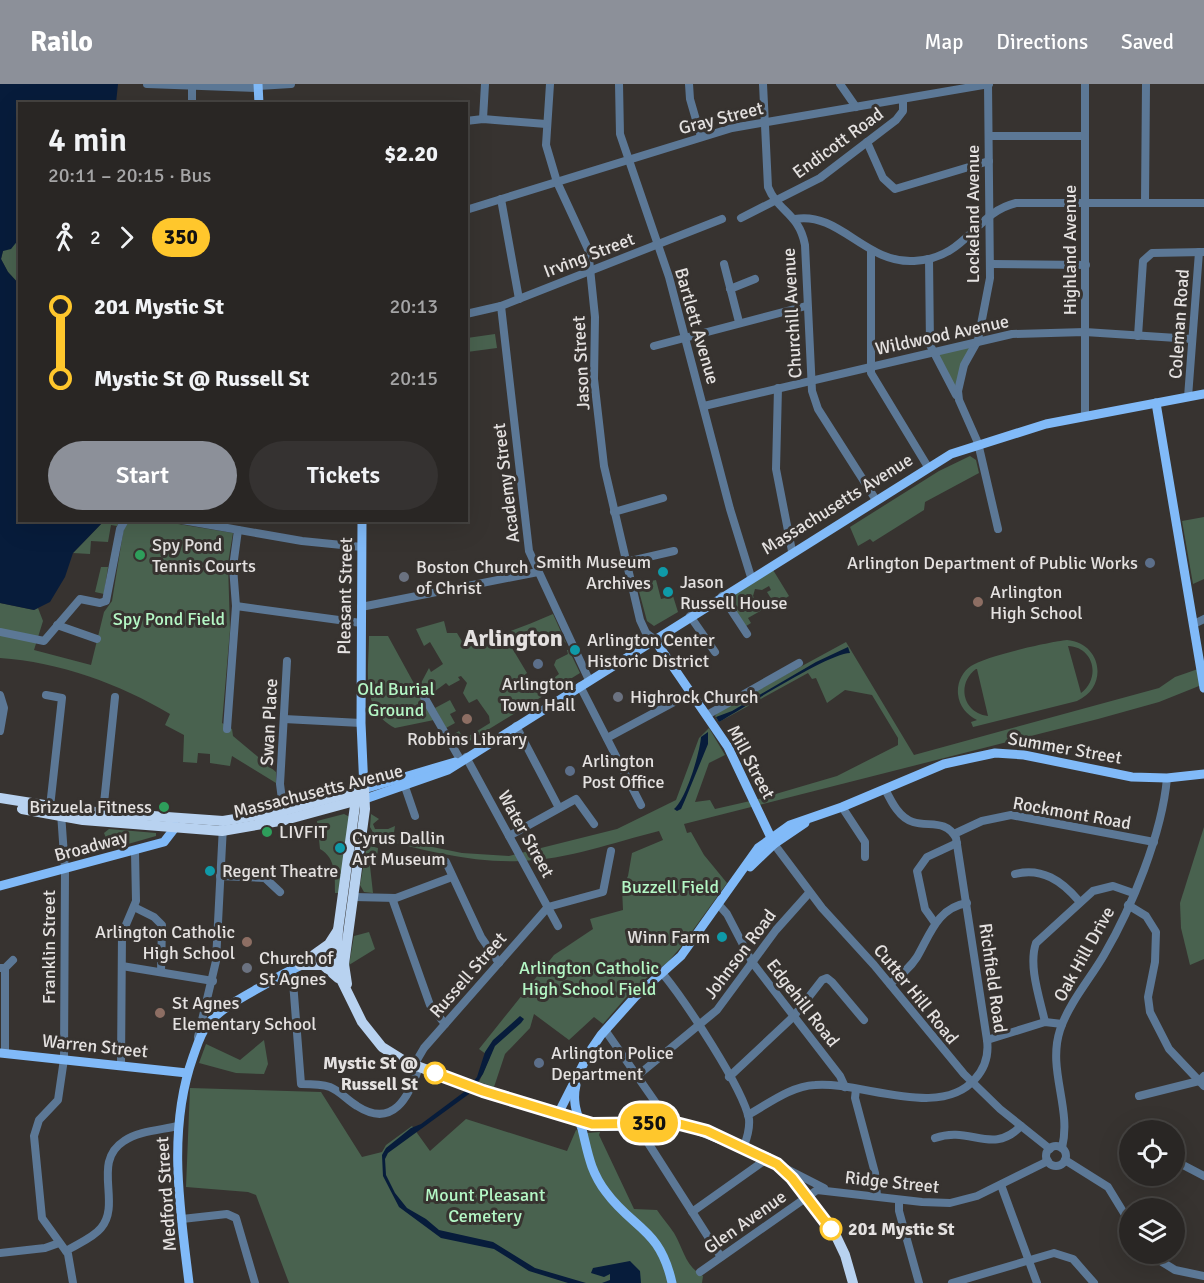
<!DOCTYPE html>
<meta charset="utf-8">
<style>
body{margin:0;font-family:Signika,sans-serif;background:#353231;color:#f1f3f6;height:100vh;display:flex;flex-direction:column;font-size:22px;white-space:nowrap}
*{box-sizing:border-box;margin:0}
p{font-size:20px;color:#a5a5a6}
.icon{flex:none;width:33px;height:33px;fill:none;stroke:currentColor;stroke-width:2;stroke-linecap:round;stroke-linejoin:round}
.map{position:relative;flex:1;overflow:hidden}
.side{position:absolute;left:18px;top:18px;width:450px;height:420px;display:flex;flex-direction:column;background:#292624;border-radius:0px;box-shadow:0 6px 24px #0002,0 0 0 2px #454341}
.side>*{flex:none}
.badge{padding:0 12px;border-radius:20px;font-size:21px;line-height:39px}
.fabs{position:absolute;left:1119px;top:1036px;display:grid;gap:12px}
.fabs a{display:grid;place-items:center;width:66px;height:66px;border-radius:50%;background:#292624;box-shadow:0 6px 24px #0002,0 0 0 2px #454341;font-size:30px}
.map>.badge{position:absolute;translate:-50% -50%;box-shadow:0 0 0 3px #fff}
.legs{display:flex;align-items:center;gap:9px;height:66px;padding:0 30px;font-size:20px}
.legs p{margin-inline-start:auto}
.headline{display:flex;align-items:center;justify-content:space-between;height:102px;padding:0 30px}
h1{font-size:33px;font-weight:600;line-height:45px}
.button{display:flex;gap:12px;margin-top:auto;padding:12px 30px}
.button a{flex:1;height:69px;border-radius:36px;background:#8c9099;color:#fff;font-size:24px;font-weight:600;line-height:69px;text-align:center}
.button a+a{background:#353231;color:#f1f3f6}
ul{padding:0 30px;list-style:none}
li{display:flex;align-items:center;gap:21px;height:72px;font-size:22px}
li i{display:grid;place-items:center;width:9px;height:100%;margin:0 8px;background:currentColor}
li i::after{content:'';width:15px;height:15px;margin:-8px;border:4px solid;border-radius:50%;background:#292624}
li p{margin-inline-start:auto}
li:first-child i{background:linear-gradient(#0000 50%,currentColor 0)}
li:last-child i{background:linear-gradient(currentColor 50%,#0000 0)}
header{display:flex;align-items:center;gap:36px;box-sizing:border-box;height:84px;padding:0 30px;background:#8c9099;color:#fff}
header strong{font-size:28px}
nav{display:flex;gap:33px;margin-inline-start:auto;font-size:21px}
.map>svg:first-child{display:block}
.green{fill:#49624f;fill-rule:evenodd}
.water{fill:#071c3b}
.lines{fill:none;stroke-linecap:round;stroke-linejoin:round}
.minor{stroke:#5c7896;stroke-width:8}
.major{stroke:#81baf8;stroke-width:9}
.highway{stroke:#b8d2f0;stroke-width:10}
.line-1-casing{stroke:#fff;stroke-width:14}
.line-1{stroke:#ffc72c;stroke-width:9}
.leisure-dot{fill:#2e9e5b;stroke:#373330;stroke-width:2}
.service-dot{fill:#5c6f8a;stroke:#373330;stroke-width:2}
.culture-dot{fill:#0f9aa8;stroke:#373330;stroke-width:2}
.worship-dot{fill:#6b7280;stroke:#373330;stroke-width:2}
.education-dot{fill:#8d6e63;stroke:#373330;stroke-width:2}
.stop-1-dot{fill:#fff;stroke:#ffc72c;stroke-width:3}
.labels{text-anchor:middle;stroke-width:6;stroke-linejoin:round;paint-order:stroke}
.street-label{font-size:18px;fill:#e4e1e0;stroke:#373330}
.poi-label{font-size:18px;fill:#e4e1e0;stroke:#373330;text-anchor:start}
.park-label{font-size:18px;fill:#b4f7c5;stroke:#373330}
.stop-label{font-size:18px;font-weight:bold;fill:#e4e1e0;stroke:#373330;text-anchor:end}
.district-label{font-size:24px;font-weight:bold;fill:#e4e1e0;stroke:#373330}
</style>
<header>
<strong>Railo</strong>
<nav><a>Map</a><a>Directions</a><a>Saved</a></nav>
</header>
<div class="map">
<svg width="1204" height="1199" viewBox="0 0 1204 1199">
<rect width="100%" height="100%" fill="#373330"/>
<g class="green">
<path d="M19,155V200L8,188L1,175L3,167Z"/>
<path d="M495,250L497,264L467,268V270V254Z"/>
<path d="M978,256L958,307L933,267Z"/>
<path d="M970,372L976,376L979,389L925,418L924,426L873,458L870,455L858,462L850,443L939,387Z"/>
<path d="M1204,433V495L1193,500L1182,437Z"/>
<path d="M104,437H120L117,442L111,441L108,458L91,457L90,470L73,469Z"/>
<path d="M129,437H160L233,449L228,479L230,546L222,639L232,645L233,652L276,688V699L232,672L230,682L210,679V670L198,669L197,679L183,678L184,651L165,641L170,630C120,600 59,578 0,574V519L34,526L38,524L43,537L34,566L91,581L104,528L112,517L124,443Z"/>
<path d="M770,481L789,512L775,521L767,508L771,506L769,502L762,506L755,505L753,512L762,526L748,534L751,539L743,544L722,512Z"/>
<path d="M101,483H108L104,510L95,508Z"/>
<path d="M656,496L661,515L673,512L678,528L654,542L647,537L637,500Z"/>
<path d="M553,530L566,559L555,550L549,549L531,558L528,554L512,564L527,589L522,593L532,608L538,604L543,612L458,664L451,652L459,647L464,655L490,639L489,632L477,615L469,619L463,609L467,599L461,592L458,593L460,596L449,602L446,599L427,613L421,599L429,584L431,588L443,580L430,558L424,562L416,545L444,537L447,549H457L466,564C495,552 524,543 553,530Z"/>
<path d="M369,552H388L434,636L395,644C360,626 369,585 369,552Z"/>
<path d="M1067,556C1102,559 1109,603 1077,617L973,643L971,638L977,636C967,631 959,622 958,610C957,599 962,588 971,582C985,572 1049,558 1067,556ZM1068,562C1094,563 1101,594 1081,609ZM976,585H977L988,632C963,629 956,600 976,585Z"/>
<path d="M846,558L914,671L1159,604L1175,593L1198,585L1204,600L1159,618L1098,635L684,740L687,749L691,748L704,771L727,799L680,864L668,878L636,902L603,940L594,933L569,956L534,930L530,944L505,970L494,1003L479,998L490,973L479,965L554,871L593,845L590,835L623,826L622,804L628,792L632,769L663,756L659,747C614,758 567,776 520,777C472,779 422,766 376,754L370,743L371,730L379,735L373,740L375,745H388L395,742L393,755L462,769L509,772L617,745L676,716L699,654L709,644L725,671L709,679L695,718L710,716L715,725L759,715L837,692L898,661V654L872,611L845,606L827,619L816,594L812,595L808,589L719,638L715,632L719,627Z"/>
<path d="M567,566H569L580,589L559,602L554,594L559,590L554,581L556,576L568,570Z"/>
<path d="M450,616L456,627L450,630L455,639L446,644L435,624Z"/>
<path d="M344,730L350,733L339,809H335C335,792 336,774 320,765L317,737Z"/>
<path d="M1204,743V875L1190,881L1181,844L1180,819Z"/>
<path d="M109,745L156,749V752L107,766L101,763L108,759L104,749Z"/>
<path d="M367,761L378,764L377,774L370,782L373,809L364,808L360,801Z"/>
<path d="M369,848L375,865L349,881L354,852Z"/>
<path d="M264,956L268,980L264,990L236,989L199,979L206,960L240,976Z"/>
<path d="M190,1004L321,1008L362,1073L382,1068L386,1061L412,1042L430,1067L466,1035L567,1067L576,1046L587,1049L600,1048L599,1051L634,1125L657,1126C662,1134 669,1141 674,1149C684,1166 685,1182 703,1192L702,1199H289L256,1111L248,1108L186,1103Z"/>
</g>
<g class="water">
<path d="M0,0H118L116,19L20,20L19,155L11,165L3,167L1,175L8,188L19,200L20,436L104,437L73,469L65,493L50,518L34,526L0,519Z"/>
<path d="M848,563L850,569C829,569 743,624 719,638L716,633L732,627L816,578Z"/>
<path d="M708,648V660L685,716L681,725L677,727L674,725C686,716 700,668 701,653Z"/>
<path d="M520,932L524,935L521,939L495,962L483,990L469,1010L388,1069L385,1075L386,1091L395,1109L407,1124L426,1135L439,1146L493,1158L535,1184L586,1199H568L529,1187L494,1165L441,1154L399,1123L383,1092L382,1071L386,1064L411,1044L421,1040L464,1008L477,993L485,968L493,956Z"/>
<path d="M630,1177L640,1187L641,1199H602L610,1196V1190L604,1193L591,1189L593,1184Z"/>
</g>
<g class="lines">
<g class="minor">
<path d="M147,0L258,4"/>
<path d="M192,0V20"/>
<path d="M550,0L546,61L557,98L588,165L595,233L594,295L604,382L640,536L646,549L654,555"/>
<path d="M619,0L620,50L669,193L730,425L751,493"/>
<path d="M689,0L690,15L701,53"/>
<path d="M763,0L768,103C778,128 799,129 805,161L812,307L818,325L876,416"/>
<path d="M840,0L856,23"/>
<path d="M988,0L990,194L978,256L964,281L958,307L959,316L978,359L998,445"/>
<path d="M1085,0V332"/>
<path d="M258,2L291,0"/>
<path d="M483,35L485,0"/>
<path d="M466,37L483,35L546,40"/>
<path d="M989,52H1085"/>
<path d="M867,58L883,94L895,105L989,77"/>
<path d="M501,115L519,215"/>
<path d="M1145,118L1146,0"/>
<path d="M466,126L732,44L989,0"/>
<path d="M741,134L820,94L896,36L903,27V15"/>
<path d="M795,135C839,127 866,180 914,177C968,174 974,129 1016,119H1204"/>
<path d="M871,167V289L928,383"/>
<path d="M929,175L930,261L956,311"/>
<path d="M724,180L739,238"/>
<path d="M991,180L1086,181"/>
<path d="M730,205L755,195"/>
<path d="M501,222L529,467L589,596"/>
<path d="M466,230L501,222L722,135"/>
<path d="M1138,252L1143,177L1152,169L1203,168"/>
<path d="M654,262L806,222"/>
<path d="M778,304L776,385L792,467"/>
<path d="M1188,313L1199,168"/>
<path d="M704,322L1012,250L1085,248L1192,255"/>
<path d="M614,428L663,414"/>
<path d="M182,436L302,457L362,463"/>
<path d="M626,478L674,467"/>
<path d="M722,512L747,550"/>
<path d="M236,522L361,539"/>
<path d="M361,523L538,488"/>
<path d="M690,532L715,568"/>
<path d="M1194,540L1204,535"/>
<path d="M57,541L97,555"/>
<path d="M0,548L44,557L80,515L100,519L106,517L120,445L125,436"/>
<path d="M580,602L641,721"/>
<path d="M419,604L461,677"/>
<path d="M0,611L4,624L0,647"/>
<path d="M46,611L62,614L50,723"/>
<path d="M707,631L799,579"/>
<path d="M284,635L361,639"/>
<path d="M516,642L559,724"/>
<path d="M227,645L236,522L233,483L238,446"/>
<path d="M607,654L691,609"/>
<path d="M466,673L558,842"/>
<path d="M403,697L415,732"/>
<path d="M842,723L865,758V773"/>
<path d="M61,729L65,786L64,975L58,1016L39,1036L34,1052L42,1134L68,1170L73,1199"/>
<path d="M103,729L115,613"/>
<path d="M284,731L280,700L287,577"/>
<path d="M954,750L982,737L1011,731L1154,758"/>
<path d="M509,752L576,715L594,740"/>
<path d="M774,760L822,824L874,881L964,990L1000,1025L1050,1065"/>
<path d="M446,778L481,853L499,879"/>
<path d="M1015,790C1042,783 1062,797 1079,817"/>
<path d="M220,792L265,794L280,808"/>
<path d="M354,813L396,814L452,793"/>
<path d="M392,814L430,921L445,940"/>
<path d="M719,821L727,830L752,878L840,992L845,1003"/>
<path d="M1128,821L1146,832L1156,848L1155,878L1148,913L1150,928L1169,965L1204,1002"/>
<path d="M134,823L154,833L162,841L161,888"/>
<path d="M935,839L925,825L917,787L927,773L957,759"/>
<path d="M122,882L213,897"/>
<path d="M0,884H5V969"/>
<path d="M5,884L13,876"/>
<path d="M292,885L301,1000C311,1000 321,1000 330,1003C340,1007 347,1016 357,1022C393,1045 409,1013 419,983"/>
<path d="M663,890C685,917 743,1004 749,1035C750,1045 747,1054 744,1062"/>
<path d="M890,900C900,892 910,884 917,873C930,851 937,824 967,819"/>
<path d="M1045,938C1040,915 1028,882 1036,859L1093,807L1113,802L1133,809"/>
<path d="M605,946L658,1022L661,1038"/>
<path d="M198,953L216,877L223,742"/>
<path d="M987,956L1045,938L1062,940"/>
<path d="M121,981L122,850L136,817L135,768"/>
<path d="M414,981L424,964L548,823L603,808L611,767"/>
<path d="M637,992L717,926L776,846L809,809"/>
<path d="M729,993L794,932L822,896L827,894L832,898L864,936"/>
<path d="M856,1005L855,1014L875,1089L877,1112"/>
<path d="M1139,1012L1199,997L1204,992"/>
<path d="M748,1031C768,1020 791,1002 815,1001C861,997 940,1036 975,995C985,984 989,971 987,956L956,754C946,735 929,743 913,738C899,734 891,717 885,705"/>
<path d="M636,1040L721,1173"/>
<path d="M935,1054C970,1041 992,1072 1021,1042"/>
<circle cx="1056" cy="1072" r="10"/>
<path d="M1062,1064C1072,1024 1047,986 1060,946C1069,919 1090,895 1104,871C1132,823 1162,750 1167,694"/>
<path d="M1065,1076L1108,1103L1130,1139"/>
<path d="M779,1081L824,1104"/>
<path d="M1183,1081L1204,1092"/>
<path d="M1001,1101L1037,1199"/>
<path d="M899,1116V1127L919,1199"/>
<path d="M692,1128L768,1074"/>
<path d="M182,1135L227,1130L236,1134L255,1199"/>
<path d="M66,1167C77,1160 93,1154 101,1144C122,1119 91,1078 124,1057C138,1047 161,1046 178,1042"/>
<path d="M0,1169L45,1164L59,1159"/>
<path d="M1149,1170L1175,1186L1204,1192"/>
<path d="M700,1188L817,1106L922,1118L950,1119L977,1112L1048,1077"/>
<path d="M952,1199L1054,1169L1073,1175L1094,1199"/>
</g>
<g class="major">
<path d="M258,0L259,20"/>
<path d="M1156,319L1204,604"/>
<path d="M362,436L361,639L364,705L455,678"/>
<path d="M654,555L728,663L774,760"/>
<path d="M365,715L448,686L951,370L1046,340L1204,310"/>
<path d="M750,783L774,760L805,739"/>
<path d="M0,802L164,758L174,745V739"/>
<path d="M0,969L187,989"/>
<path d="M576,1001C572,1018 577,1029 582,1045C588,1069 590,1087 606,1108C633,1145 660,1144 672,1199"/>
<path d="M558,1030L590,967L601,951L635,913L681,872L758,764L790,741L842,723L944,680L995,669L1024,671L1132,693L1167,694L1204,690"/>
<path d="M189,1199C180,1125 167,1046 193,973C197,962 200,950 208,940C222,923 245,912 264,901C289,886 313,874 343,868"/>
</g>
<g class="highway">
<path d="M357,707L338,846L336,885L362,938L382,963L406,978L476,1004L577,1036L602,1042L683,1040L768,1074L792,1094L835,1150L845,1171L853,1199"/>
<path d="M0,714L82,727L223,737L283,727L364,705L365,725L344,880L347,900"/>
<path d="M22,725L83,736L222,747L285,736L362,715"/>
<path d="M301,880L329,860L338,846"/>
<path d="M300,881H323L338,894"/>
</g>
</g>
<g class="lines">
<defs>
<path id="line-1" d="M435,989L483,1007L592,1040L676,1039L707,1047L777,1080L792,1094L831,1145"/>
</defs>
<use href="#line-1" class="line-1-casing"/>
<use href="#line-1" class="line-1"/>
</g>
<g class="leisure-dot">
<circle cx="140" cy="471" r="6"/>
<circle cx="164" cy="723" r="6"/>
<circle cx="267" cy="748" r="6"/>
</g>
<g class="service-dot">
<circle cx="1150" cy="479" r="6"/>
<circle cx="538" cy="580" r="6"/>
<circle cx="570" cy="687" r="6"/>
<circle cx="539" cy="979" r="6"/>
</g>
<g class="culture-dot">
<circle cx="663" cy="488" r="6"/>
<circle cx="668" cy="508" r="6"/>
<circle cx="575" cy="566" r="6"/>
<circle cx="340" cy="764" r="6"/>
<circle cx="210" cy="787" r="6"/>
<circle cx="722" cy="853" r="6"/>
</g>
<g class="worship-dot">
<circle cx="404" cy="493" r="6"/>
<circle cx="618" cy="613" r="6"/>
<circle cx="247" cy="884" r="6"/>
</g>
<g class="education-dot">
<circle cx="978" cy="518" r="6"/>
<circle cx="467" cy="635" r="6"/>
<circle cx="247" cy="858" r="6"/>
<circle cx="160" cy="929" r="6"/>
</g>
<g class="stop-1-dot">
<circle cx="435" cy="989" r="10"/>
<circle cx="831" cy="1145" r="10"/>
</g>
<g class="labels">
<g class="street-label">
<text transform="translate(721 34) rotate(-14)" y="6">Gray Street</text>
<text transform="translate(838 59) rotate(-36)" y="6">Endicott Road</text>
<text transform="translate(973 130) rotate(-90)" y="6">Lockeland Avenue</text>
<text transform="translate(1070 166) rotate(-90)" y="6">Highland Avenue</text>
<text transform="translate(589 171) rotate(-21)" y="6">Irving Street</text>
<text transform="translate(792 229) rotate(-93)" y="6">Churchill Avenue</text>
<text transform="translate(1179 240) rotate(-86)" y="6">Coleman Road</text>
<text transform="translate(697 242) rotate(74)" y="6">Bartlett Avenue</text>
<text transform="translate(942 251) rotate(-12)" y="6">Wildwood Avenue</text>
<text transform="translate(581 279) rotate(-93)" y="6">Jason Street</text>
<text transform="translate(506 399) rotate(-97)" y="6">Academy Street</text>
<text transform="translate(837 420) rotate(-32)" y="6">Massachusetts Avenue</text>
<text transform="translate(345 512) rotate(-89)" y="6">Pleasant Street</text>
<text transform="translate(269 638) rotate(-87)" y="6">Swan Place</text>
<text transform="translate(1065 664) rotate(10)" y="6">Summer Street</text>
<text transform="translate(751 678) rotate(62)" y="6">Mill Street</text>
<text transform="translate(318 707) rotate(-14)" y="6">Massachusetts Avenue</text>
<text transform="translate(1072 729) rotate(10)" y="6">Rockmont Road</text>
<text transform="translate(526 750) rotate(61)" y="6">Water Street</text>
<text transform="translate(91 762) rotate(-15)" y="6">Broadway</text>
<text transform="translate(49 863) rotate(-90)" y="6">Franklin Street</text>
<text transform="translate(740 870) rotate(-53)" y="6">Johnson Road</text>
<text transform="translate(1084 870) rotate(-61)" y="6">Oak Hill Drive</text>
<text transform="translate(468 891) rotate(-49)" y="6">Russell Street</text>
<text transform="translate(993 894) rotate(82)" y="6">Richfield Road</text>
<text transform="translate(916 910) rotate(51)" y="6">Cutter Hill Road</text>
<text transform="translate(803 919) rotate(52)" y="6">Edgehill Road</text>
<text transform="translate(95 962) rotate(6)" y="6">Warren Street</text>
<text transform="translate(892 1098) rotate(6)" y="6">Ridge Street</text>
<text transform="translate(166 1110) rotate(-94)" y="6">Medford Street</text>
<text transform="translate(745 1138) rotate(-35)" y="6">Glen Avenue</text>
</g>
<g class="poi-label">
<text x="152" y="467">Spy Pond<tspan x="152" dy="21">Tennis Courts</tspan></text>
<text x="651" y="484" text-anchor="end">Smith Museum<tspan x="651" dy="21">Archives</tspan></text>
<text x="1138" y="485" text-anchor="end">Arlington Department of Public Works</text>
<text x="416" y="489">Boston Church<tspan x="416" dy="21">of Christ</tspan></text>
<text x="680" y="504">Jason<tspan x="680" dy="21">Russell House</tspan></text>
<text x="990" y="514">Arlington<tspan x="990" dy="21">High School</tspan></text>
<text x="587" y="562">Arlington Center<tspan x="587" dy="21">Historic District</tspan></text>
<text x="538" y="606" text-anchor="middle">Arlington<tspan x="538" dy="21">Town Hall</tspan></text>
<text x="630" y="619">Highrock Church</text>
<text x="467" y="661" text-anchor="middle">Robbins Library</text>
<text x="582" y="683">Arlington<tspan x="582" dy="21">Post Office</tspan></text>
<text x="152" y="729" text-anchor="end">Brizuela Fitness</text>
<text x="279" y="754">LIVFIT</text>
<text x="352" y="760">Cyrus Dallin<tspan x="352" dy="21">Art Museum</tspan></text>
<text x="222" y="793">Regent Theatre</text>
<text x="235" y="854" text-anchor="end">Arlington Catholic<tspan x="235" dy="21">High School</tspan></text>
<text x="710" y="859" text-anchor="end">Winn Farm</text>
<text x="259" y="880">Church of<tspan x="259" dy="21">St Agnes</tspan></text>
<text x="172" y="925">St Agnes<tspan x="172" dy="21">Elementary School</tspan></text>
<text x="551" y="975">Arlington Police<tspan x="551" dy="21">Department</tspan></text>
</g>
<g class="park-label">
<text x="169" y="541">Spy Pond Field</text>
<text x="396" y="611">Old Burial<tspan x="396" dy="21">Ground</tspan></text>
<text x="670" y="809">Buzzell Field</text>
<text x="589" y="890">Arlington Catholic<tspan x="589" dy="21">High School Field</tspan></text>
<text x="485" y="1117">Mount Pleasant<tspan x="485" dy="21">Cemetery</tspan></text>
</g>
<g class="stop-label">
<text x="418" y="985">Mystic St @<tspan x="418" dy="21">Russell St</tspan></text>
<text x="848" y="1151" text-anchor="start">201 Mystic St</text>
</g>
<g class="district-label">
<text x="513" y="562">Arlington</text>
</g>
</g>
</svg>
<div class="fabs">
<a><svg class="icon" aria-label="locate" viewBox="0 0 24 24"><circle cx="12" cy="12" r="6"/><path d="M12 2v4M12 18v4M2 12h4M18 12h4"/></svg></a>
<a><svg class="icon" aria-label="layers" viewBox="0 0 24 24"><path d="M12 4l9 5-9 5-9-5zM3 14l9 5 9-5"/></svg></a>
</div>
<b class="badge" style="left:649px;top:1039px;background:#ffc72c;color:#111">350</b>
<section class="side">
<div class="headline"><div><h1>4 min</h1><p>20:11 – 20:15 · Bus</p></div><b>$2.20</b></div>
<div class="legs"><svg class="icon" aria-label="walk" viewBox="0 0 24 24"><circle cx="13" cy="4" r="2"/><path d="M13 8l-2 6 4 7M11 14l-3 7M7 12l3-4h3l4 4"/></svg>2<svg class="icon" aria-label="forward" viewBox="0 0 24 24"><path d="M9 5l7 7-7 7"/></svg><b class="badge" style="background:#ffc72c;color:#111">350</b></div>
<ul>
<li><i style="color:#ffc72c"></i><b>201 Mystic St</b><p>20:13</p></li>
<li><i style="color:#ffc72c"></i><b>Mystic St @ Russell St</b><p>20:15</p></li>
</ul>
<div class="button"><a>Start</a><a>Tickets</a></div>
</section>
</div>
